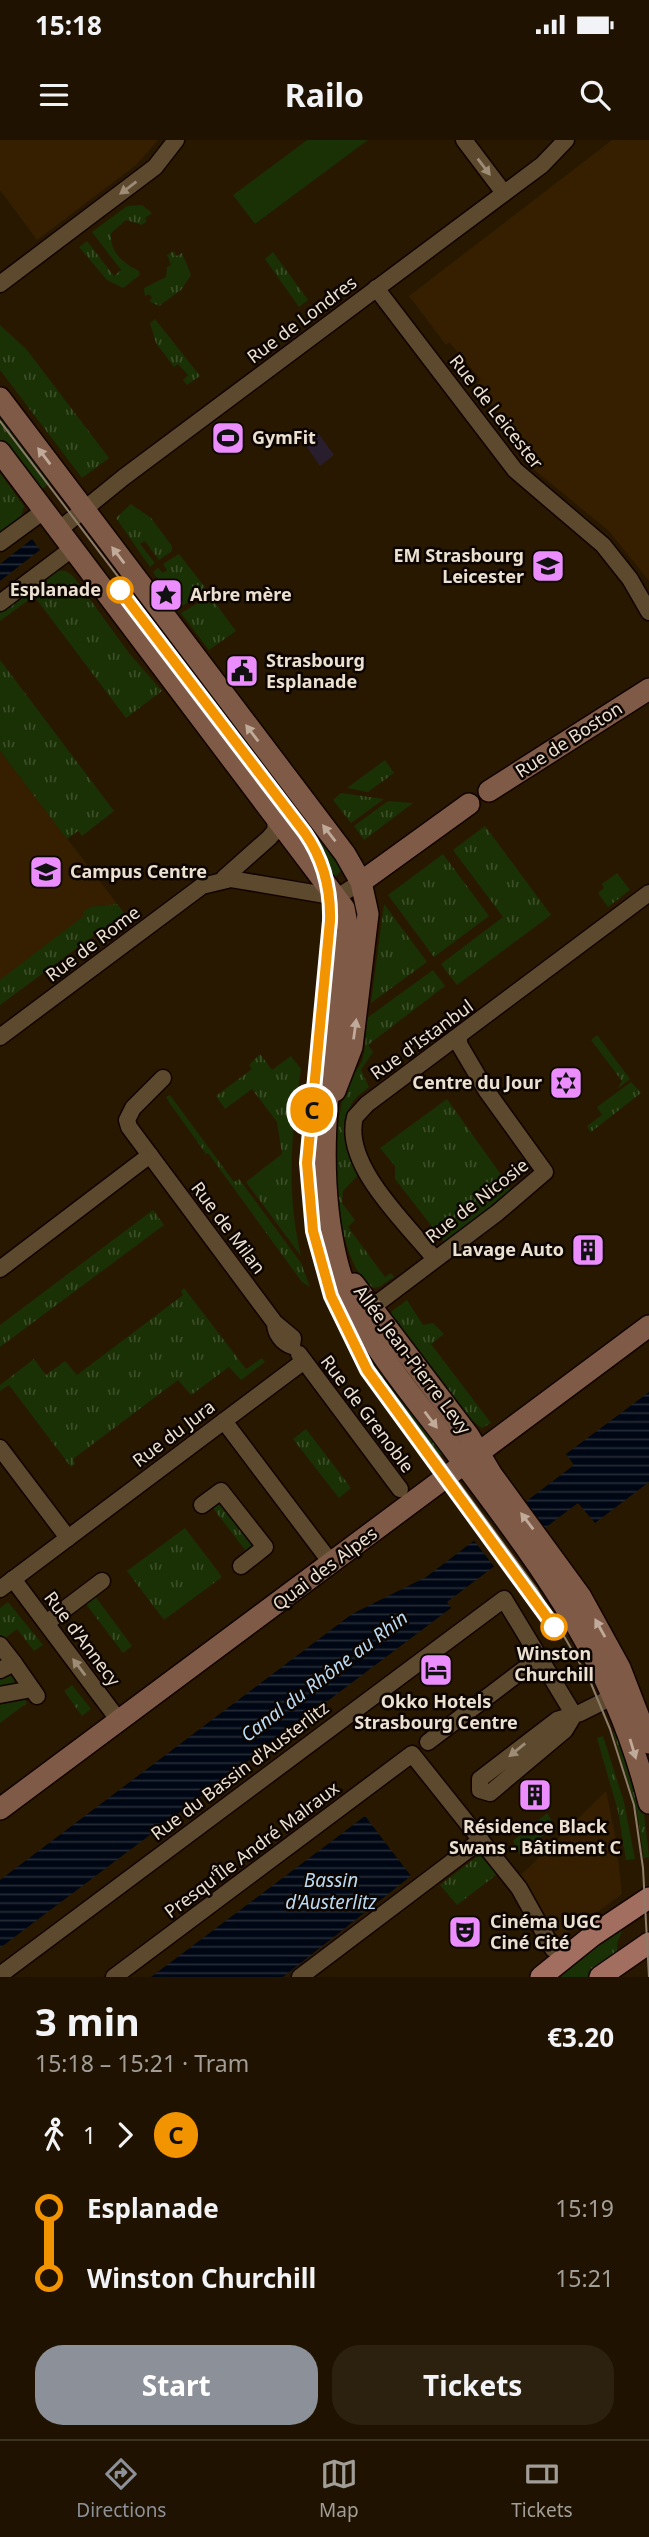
<!DOCTYPE html>
<meta charset="utf-8">
<style>
body{margin:0;font-family:"Noto Sans",sans-serif;background:#2c200f;color:#f1f3f6;height:100vh;display:flex;flex-direction:column;font-size:26px;white-space:nowrap}
*{box-sizing:border-box;margin:0}
p{font-size:23px;color:#a19e99}
.icon{flex:none;width:38px;height:38px;fill:none;stroke:currentColor;stroke-width:2;stroke-linecap:round;stroke-linejoin:round}
.map{position:relative;height:1837px;overflow:hidden}
.panel{display:flex;flex-direction:column;background:#1f1200;flex:1}
.panel>*{flex:none}
.badge{padding:0 14px;border-radius:23px;font-size:24px;line-height:46px}
.map>.badge{position:absolute;translate:-50% -50%;box-shadow:0 0 0 4px #fff}
.legs{display:flex;align-items:center;gap:10px;height:77px;padding:0 35px;font-size:23px}
.legs p{margin-inline-start:auto}
.headline{display:flex;align-items:center;justify-content:space-between;height:119px;padding:0 35px}
h1{font-size:38px;font-weight:700;line-height:52px}
.cta{display:flex;gap:14px;margin-top:auto;padding:14px 35px}
.cta a{flex:1;height:80px;border-radius:28px;background:#8c9099;color:#fff;font-size:28px;font-weight:700;line-height:80px;text-align:center}
.cta a+a{background:#2c200f;color:#f1f3f6}
ul{padding:0 35px;list-style:none}
li{display:flex;align-items:center;gap:24px;height:70px;font-size:26px}
li i{display:grid;place-items:center;width:10px;height:100%;margin:0 9px;background:currentColor}
li i::after{content:'';width:18px;height:18px;margin:-9px;border:5px solid;border-radius:50%;background:#1f1200}
li p{margin-inline-start:auto}
li:first-child i{background:linear-gradient(#0000 50%,currentColor 0)}
li:last-child i{background:linear-gradient(currentColor 50%,#0000 0)}
.status{display:flex;justify-content:space-between;align-items:center;height:49px;padding:0 35px;background:#1f1200;direction:ltr}
.status svg{height:19px;fill:currentColor}
header{display:flex;justify-content:space-between;align-items:center;height:91px;padding:0 35px;background:#1f1200;font-size:32px;font-weight:700}
.dock{display:flex;justify-content:space-around;align-items:center;height:98px;border-top:2px solid #3c3222;background:#1f1200;font-size:19px;color:#a19e99}
.dock a{display:grid;justify-items:center;gap:4px}
.dock .selected{color:#8c9099}
.map>svg:first-child{display:block}
.commercial{fill:#281e2d}
.built{fill:#351f00}
.grass{fill:url(#grass-tufts)}
.garden{fill:#1a3005}
.water{fill:url(#water-rules)}
.pier{fill:#291800}
.lines{fill:none;stroke-linecap:round;stroke-linejoin:round}
.street-casing{stroke:#110300;stroke-width:19}
.secondary-casing{stroke:#110300;stroke-width:24}
.primary-casing{stroke:#110300;stroke-width:24}
.street{stroke:#5d492e;stroke-width:16}
.secondary{stroke:#7f5b47;stroke-width:21}
.primary{stroke:#a16e60;stroke-width:21}
.tram{stroke:#8b7c69;stroke-width:2}
.oneway{fill:#9d8d77}
.oneway2{fill:#c0ab9a}
.line-1-casing{stroke:#fff;stroke-width:16}
.line-1{stroke:#f29400;stroke-width:10}
.stop-1-dot{fill:#fff;stroke:#f29400;stroke-width:3.5}
.labels{text-anchor:middle;stroke-width:5;stroke-linejoin:round;paint-order:stroke}
.street-label{font-size:18px;fill:#ece0d1;stroke:#0c0500}
.poi-label{font-size:18px;font-weight:bold;fill:#ece0d1;stroke:#0c0500;text-anchor:start}
.stop-label{font-size:18px;font-weight:bold;fill:#ece0d1;stroke:#0c0500;text-anchor:end}
.water-label{font-size:19px;font-style:italic;fill:#bad9f3;stroke:#0c0500}
</style>
<div class="status"><b>15:18</b><svg viewBox="0 0 49 12"><path d="M0 12V9h3v3zM5 12V6h3v6zM10 12V3h3v9zM15 12V0h3v12zM26 1h20v11H26zM47 4h2v5h-2z"/></svg></div>
<header><svg class="icon" aria-label="menu" viewBox="0 0 24 24"><path d="M4 6h16M4 12h16M4 18h16"/></svg>Railo<svg class="icon" aria-label="search" viewBox="0 0 24 24"><circle cx="10" cy="10" r="6"/><path d="M15 15l6 6"/></svg></header>
<div class="map">
<svg width="649" height="1837" viewBox="0 0 649 1837">
<defs>
<pattern id="grass-tufts" width="24" height="20" patternUnits="userSpaceOnUse" patternTransform="scale(1.75)"><rect width="24" height="20" fill="#1a3005"/><path d="M3 7l-1-3M5 7V3M7 7l1-3M15 17l-1-3M17 17v-4M19 17l1-3" fill="none" stroke="#3b4e28"/></pattern>
<pattern id="water-rules" width="6" height="5" patternUnits="userSpaceOnUse" patternTransform="scale(1.75)"><rect width="6" height="5" fill="#000714"/><path d="M0 2.5h6" fill="none" stroke="#252b35"/></pattern>
</defs>
<rect width="100%" height="100%" fill="#291800"/>
<path class="commercial" d="M316,290L334,315L320,326L302,300Z"/>
<g class="built">
<path d="M0,0H158L136,25L37,100L0,50Z"/>
<path d="M612,0H649V441L609,391L520,318L527,312L476,245L481,240L449,202L446,205L409,156Z"/>
<path d="M0,611L124,773L0,865Z"/>
<path d="M606,1651L616,1700L622,1754L558,1801L514,1742Z"/>
</g>
<g class="grass">
<path d="M142,65L152,73L145,78L147,81L142,85L126,80L111,93C110,113 122,122 139,131L140,135L123,148L107,140L79,107L87,101L114,136L121,130L92,92L127,66Z"/>
<path d="M174,111L176,116L182,113L191,135L181,150L159,166L149,161L152,158L149,154L145,156L144,148L166,137L167,127L171,125L167,115Z"/>
<path d="M273,112L308,160L299,167L265,119Z"/>
<path d="M155,179L200,236L187,245L183,240L188,235L178,224L174,227L156,203L150,183Z"/>
<path d="M0,185L27,210L109,318L82,338L0,230Z"/>
<path d="M0,264L57,338L38,352L0,303Z"/>
<path d="M0,333L24,366L19,385L0,399Z"/>
<path d="M131,364L151,378L172,406V411L159,420L145,401L140,404L155,423L150,427L116,378Z"/>
<path d="M179,414L207,450L179,468L153,432L158,428L163,433L167,430L163,424Z"/>
<path d="M54,430L66,431L73,436L129,513L162,551L126,578L34,456L0,481V470Z"/>
<path d="M210,456L236,491L209,510L181,473Z"/>
<path d="M181,507L344,728L333,739L163,520Z"/>
<path d="M0,520L114,671L82,696L78,691L67,699L0,611Z"/>
<path d="M385,620L394,633L368,652L347,648Z"/>
<path d="M341,653L384,659L351,683L333,660Z"/>
<path d="M388,661L413,663L364,700L354,686Z"/>
<path d="M485,686L551,775L457,845L441,824L503,777L453,710Z"/>
<path d="M443,714L489,776L434,817L388,755Z"/>
<path d="M617,733L630,750L608,767L598,753L604,748L602,744Z"/>
<path d="M117,764L124,773L0,865V840L85,775L83,772L90,767Z"/>
<path d="M384,764L427,822L371,863Z"/>
<path d="M328,768L341,779L322,1076L444,1313L430,1323C395,1276 359,1230 334,1177C292,1088 301,1015 311,921C317,870 323,819 328,768Z"/>
<path d="M433,830L445,846L368,905L373,912L361,930L369,947C364,951 356,957 352,963C341,984 346,1015 359,1034L343,1051L342,1063L355,1080L348,1087L385,1137L391,1133L394,1137L379,1147L372,1148C331,1117 330,993 346,948C349,938 358,930 362,921C366,908 366,892 367,878Z"/>
<path d="M597,895L630,939L617,949L622,941L591,900Z"/>
<path d="M260,914L272,930L291,916L301,929C291,993 286,1052 301,1116L246,1042L282,1014L277,982L252,949L225,969L216,956L252,929L249,925Z"/>
<path d="M631,942L641,953L591,992L587,986L602,975L597,967Z"/>
<path d="M170,955L234,1042L239,1039L301,1123L310,1147L302,1142L208,1013L206,1014L171,965L166,957Z"/>
<path d="M447,959L512,1050L444,1102L395,1039V1026L380,1008Z"/>
<path d="M153,1070L164,1085L0,1207V1185Z"/>
<path d="M184,1148L246,1229L262,1218L265,1222L241,1240L229,1227L191,1255L178,1240L73,1319L75,1324L71,1327L9,1245L0,1251V1245L34,1219L46,1235L65,1221L77,1235L183,1155L181,1151Z"/>
<path d="M407,1160L423,1185L433,1183L444,1194L431,1204L491,1283L482,1288L460,1271L390,1175L392,1171Z"/>
<path d="M306,1289L351,1348L339,1358L293,1299Z"/>
<path d="M223,1359L260,1407L249,1415L212,1367Z"/>
<path d="M185,1388L222,1437L164,1480L127,1431Z"/>
<path d="M95,1456L132,1506L123,1513L86,1464Z"/>
<path d="M8,1462L43,1505L34,1511L17,1489L3,1500L17,1519L14,1546L27,1563L0,1583V1468Z"/>
<path d="M72,1545L91,1569L82,1576L64,1551Z"/>
<path d="M619,1591L643,1666L649,1717L644,1718L637,1672L613,1592Z"/>
<path d="M603,1596L624,1662L635,1719L626,1720L618,1671L597,1598Z"/>
<path d="M547,1673L555,1686L520,1715L513,1701Z"/>
<path d="M483,1712L500,1732L457,1765L440,1745Z"/>
<path d="M627,1780L617,1803V1817L591,1837H551Z"/>
</g>
<path class="garden" d="M307,0H368L255,84L233,55Z"/>
<g class="water">
<path d="M32,399L40,410L0,441V424Z"/>
<path d="M649,1252V1342L595,1383L578,1363L447,1462L451,1468L0,1808V1740L352,1474L426,1437L574,1325L566,1314Z"/>
<path d="M365,1676L411,1736L283,1837H151Z"/>
</g>
<path class="pier" d="M523,1359L547,1391L496,1429L472,1398Z"/>
<g class="lines">
<defs>
<g id="street">
<path d="M464,0L504,53"/>
<path d="M0,144L155,27L176,0"/>
<path d="M376,148L515,330L603,405L630,439L649,472"/>
<path d="M60,389L124,337L542,25L566,0"/>
<path d="M0,403L45,370"/>
<path d="M0,463L73,408"/>
<path d="M224,738L269,698L275,691L276,679"/>
<path d="M0,897L202,746L231,739L337,757L361,742"/>
<path d="M163,938L133,968L127,980L129,987L275,1183L293,1198L292,1206C282,1203 275,1193 275,1183"/>
<path d="M435,1119C407,1084 342,1025 355,977L367,964L649,753"/>
<path d="M0,1129L150,1015"/>
<path d="M371,1168L497,1073L545,1032L486,950L459,904V897"/>
<path d="M299,1214L400,1349"/>
<path d="M224,1281L332,1424"/>
<path d="M0,1308L68,1398"/>
<path d="M202,1365L221,1351L265,1407L241,1426"/>
<path d="M13,1439L120,1582"/>
<path d="M0,1449L304,1221"/>
<path d="M53,1478L102,1441"/>
<path d="M0,1505L14,1523L0,1530"/>
<path d="M14,1523L37,1556"/>
<path d="M0,1555L32,1549"/>
<path d="M574,1575L565,1590L490,1653L480,1650V1639L557,1580L580,1573L614,1556"/>
<path d="M428,1602L540,1517"/>
<path d="M0,1835L504,1459L574,1575"/>
<path d="M114,1837L412,1614L519,1748L553,1809"/>
<path d="M300,1837L481,1700"/>
</g>
<g id="secondary">
<path d="M0,258L345,714L361,742L368,774L352,907L335,951"/>
<path d="M0,312L344,768L348,789C336,898 310,1012 337,1121C354,1191 408,1248 450,1305C538,1423 613,1516 649,1663"/>
<path d="M489,651L649,549"/>
<path d="M361,742L469,664"/>
<path d="M354,1144L469,1296L492,1335L581,1457L620,1528L649,1603"/>
<path d="M0,1669L649,1186"/>
</g>
<g id="primary">
<path d="M541,1837L592,1796L649,1758"/>
<path d="M600,1837L649,1803"/>
</g>
</defs>
<use href="#street" class="street-casing"/>
<use href="#secondary" class="secondary-casing"/>
<use href="#primary" class="primary-casing"/>
<use href="#street" class="street"/>
<use href="#secondary" class="secondary"/>
<use href="#primary" class="primary"/>
<path class="tram" d="M0,281L312,692C330,720 338,749 337,782L314,1023L320,1090L337,1154L373,1226L536,1448L590,1541L610,1589L634,1665L643,1728L649,1837"/>
</g>
<defs><path id="oneway-solid" d="M-6-.8H1V-3.2L6.5 0L1 3.2V.8H-6Z" transform="scale(1.75)"/></defs>
<g class="oneway">
<use href="#oneway-solid" transform="translate(484 27) rotate(53)"/>
<use href="#oneway-solid" transform="translate(128 48) rotate(143)"/>
<use href="#oneway-solid" transform="translate(79 1527) rotate(-127)"/>
<use href="#oneway-solid" transform="translate(517 1610) rotate(141)"/>
</g>
<g class="oneway2">
<use href="#oneway-solid" transform="translate(44 316) rotate(-127)"/>
<use href="#oneway-solid" transform="translate(118 415) rotate(-127)"/>
<use href="#oneway-solid" transform="translate(252 593) rotate(-127)"/>
<use href="#oneway-solid" transform="translate(329 693) rotate(-128)"/>
<use href="#oneway-solid" transform="translate(355 889) rotate(-82)"/>
<use href="#oneway-solid" transform="translate(431 1280) rotate(53)"/>
<use href="#oneway-solid" transform="translate(527 1381) rotate(-127)"/>
<use href="#oneway-solid" transform="translate(600 1488) rotate(-119)"/>
<use href="#oneway-solid" transform="translate(633 1609) rotate(73)"/>
</g>
<g class="lines">
<defs>
<path id="line-1" d="M120,450L305,693C323,719 331,749 330,781L307,1023L313,1091L331,1156L367,1230L554,1487"/>
</defs>
<use href="#line-1" class="line-1-casing"/>
<use href="#line-1" class="line-1"/>
</g>
<defs>
<symbol id="stadium-square" viewBox="-11 -11 22 22"><rect x="-9" y="-9" width="18" height="18" rx="4" fill="#eb8dfc" stroke="#0c0500"/><path d="M0-5a6.5 5 0 1 0 0 10a6.5 5 0 1 0 0-10ZM-3.5-1.8h7v3.6h-7Z" fill="#111"/></symbol>
<symbol id="university-square" viewBox="-11 -11 22 22"><rect x="-9" y="-9" width="18" height="18" rx="4" fill="#eb8dfc" stroke="#0c0500"/><path d="M0-5L7-2L0 1L-7-2ZM-4 1L0 2.5L4 1V4Q0 6-4 4Z" fill="#111"/></symbol>
<symbol id="sight-square" viewBox="-11 -11 22 22"><rect x="-9" y="-9" width="18" height="18" rx="4" fill="#eb8dfc" stroke="#0c0500"/><path d="M0-6L1.8-2.2L6-1.7L2.9 1.2L3.7 5.4L0 3.3L-3.7 5.4L-2.9 1.2L-6-1.7L-1.8-2.2Z" fill="#111"/></symbol>
<symbol id="civic-square" viewBox="-11 -11 22 22"><rect x="-9" y="-9" width="18" height="18" rx="4" fill="#eb8dfc" stroke="#0c0500"/><path d="M-.6-6.5H3V-4.5H.6V-3L4-1V1h2V6H-6V1h2V-1L-.6-3ZM-1.2 2.5V6h2.4V2.5Z" fill="#111"/></symbol>
<symbol id="synagogue-square" viewBox="-11 -11 22 22"><rect x="-9" y="-9" width="18" height="18" rx="4" fill="#eb8dfc" stroke="#0c0500"/><path d="M0-6.5L5.6 3.2H-5.6ZM0 6.5L5.6-3.2H-5.6Z" fill="#111"/></symbol>
<symbol id="building-square" viewBox="-11 -11 22 22"><rect x="-9" y="-9" width="18" height="18" rx="4" fill="#eb8dfc" stroke="#0c0500"/><path d="M-4-6H4V6H1V3H-1V6H-4ZM-2.5-4.3h1.7v1.8h-1.7ZM.8-4.3h1.7v1.8H.8ZM-2.5-1h1.7V.8h-1.7ZM.8-1h1.7V.8H.8Z" fill="#111"/></symbol>
<symbol id="hotel-square" viewBox="-11 -11 22 22"><rect x="-9" y="-9" width="18" height="18" rx="4" fill="#eb8dfc" stroke="#0c0500"/><path d="M-6-4.5h1.5V1H6V5H4.5V3h-9V5H-6ZM-4 0a1.8 1.8 0 1 1 3.6 0ZM.5 0V-2.5h3Q6-2.5 6 0Z" fill="#111"/></symbol>
<symbol id="theatre-square" viewBox="-11 -11 22 22"><rect x="-9" y="-9" width="18" height="18" rx="4" fill="#eb8dfc" stroke="#0c0500"/><path d="M-5-5.5Q0-4 5-5.5V0Q5 5 0 6Q-5 5-5 0ZM-3.3-2.5H-1v1.5H-3.3ZM1-2.5H3.3v1.5H1ZM-2.8 1Q0 5.5 2.8 1Z" fill="#111"/></symbol>
</defs>
<g fill-rule="evenodd">
<use href="#stadium-square" x="209" y="279" width="38" height="38"/>
<use href="#university-square" x="529" y="407" width="38" height="38"/>
<use href="#sight-square" x="147" y="436" width="38" height="38"/>
<use href="#civic-square" x="223" y="512" width="38" height="38"/>
<use href="#university-square" x="27" y="713" width="38" height="38"/>
<use href="#synagogue-square" x="547" y="924" width="38" height="38"/>
<use href="#building-square" x="569" y="1091" width="38" height="38"/>
<use href="#hotel-square" x="417" y="1511" width="38" height="38"/>
<use href="#building-square" x="516" y="1636" width="38" height="38"/>
<use href="#theatre-square" x="446" y="1773" width="38" height="38"/>
</g>
<g class="stop-1-dot">
<circle cx="120" cy="450" r="12"/>
<circle cx="554" cy="1487" r="12"/>
</g>
<g class="labels">
<g class="street-label">
<text transform="translate(302 180) rotate(-37)" y="6">Rue de Londres</text>
<text transform="translate(496 272) rotate(52)" y="6">Rue de Leicester</text>
<text transform="translate(569 600) rotate(-33)" y="6">Rue de Boston</text>
<text transform="translate(93 804) rotate(-37)" y="6">Rue de Rome</text>
<text transform="translate(422 900) rotate(-36)" y="6">Rue d'Istanbul</text>
<text transform="translate(477 1061) rotate(-38)" y="6">Rue de Nicosie</text>
<text transform="translate(228 1088) rotate(53)" y="6">Rue de Milan</text>
<text transform="translate(412 1220) rotate(53)" y="6">Allée Jean-Pierre Levy</text>
<text transform="translate(367 1274) rotate(53)" y="6">Rue de Grenoble</text>
<text transform="translate(174 1294) rotate(-37)" y="6">Rue du Jura</text>
<text transform="translate(325 1429) rotate(-37)" y="6">Quai des Alpes</text>
<text transform="translate(82 1499) rotate(53)" y="6">Rue d'Annecy</text>
<text transform="translate(240 1631) rotate(-37)" y="6">Rue du Bassin d'Austerlitz</text>
<text transform="translate(252 1710) rotate(-37)" y="6">Presqu'Île André Malraux</text>
</g>
<g class="poi-label">
<text x="252" y="304">GymFit</text>
<text x="524" y="422" text-anchor="end">EM Strasbourg<tspan x="524" dy="21">Leicester</tspan></text>
<text x="190" y="461">Arbre mère</text>
<text x="266" y="527">Strasbourg<tspan x="266" dy="21">Esplanade</tspan></text>
<text x="70" y="738">Campus Centre</text>
<text x="542" y="949" text-anchor="end">Centre du Jour</text>
<text x="564" y="1116" text-anchor="end">Lavage Auto</text>
<text x="436" y="1568" text-anchor="middle">Okko Hotels<tspan x="436" dy="21">Strasbourg Centre</tspan></text>
<text x="535" y="1693" text-anchor="middle">Résidence Black<tspan x="535" dy="21">Swans - Bâtiment C</tspan></text>
<text x="490" y="1788">Cinéma UGC<tspan x="490" dy="21">Ciné Cité</tspan></text>
</g>
<g class="stop-label">
<text x="101" y="456">Esplanade</text>
<text x="554" y="1520" text-anchor="middle">Winston<tspan x="554" dy="21">Churchill</tspan></text>
</g>
<g class="water-label">
<text transform="translate(324 1536) rotate(-37)" y="7">Canal du Rhône au Rhin</text>
<text x="331" y="1747">Bassin<tspan x="331" dy="22">d'Austerlitz</tspan></text>
</g>
</g>
</svg>
<b class="badge" style="left:312px;top:970px;background:#f29400;color:#111">C</b>
</div>
<section class="panel">
<div class="headline"><div><h1>3 min</h1><p>15:18 – 15:21 · Tram</p></div><b>€3.20</b></div>
<div class="legs"><svg class="icon" aria-label="walk" viewBox="0 0 24 24"><circle cx="13" cy="4" r="2"/><path d="M13 8l-2 6 4 7M11 14l-3 7M7 12l3-4h3l4 4"/></svg>1<svg class="icon" aria-label="forward" viewBox="0 0 24 24"><path d="M9 5l7 7-7 7"/></svg><b class="badge" style="background:#f29400;color:#111">C</b></div>
<ul>
<li><i style="color:#f29400"></i><b>Esplanade</b><p>15:19</p></li>
<li><i style="color:#f29400"></i><b>Winston Churchill</b><p>15:21</p></li>
</ul>
<div class="cta"><a>Start</a><a>Tickets</a></div>
</section>
<nav class="dock">
<a class="selected"><svg class="icon" aria-label="directions" viewBox="0 0 24 24"><path d="M12 3l9 9-9 9-9-9zM9 14v-3h6M13 9l2 2-2 2"/></svg>Directions</a>
<a><svg class="icon" aria-label="map" viewBox="0 0 24 24"><path d="M3 6l6-2 6 2 6-2v14l-6 2-6-2-6 2zM9 4v14M15 6v14"/></svg>Map</a>
<a><svg class="icon" aria-label="tickets" viewBox="0 0 24 24"><path d="M3 7h18v10H3zM15 7v10"/></svg>Tickets</a>
</nav>
